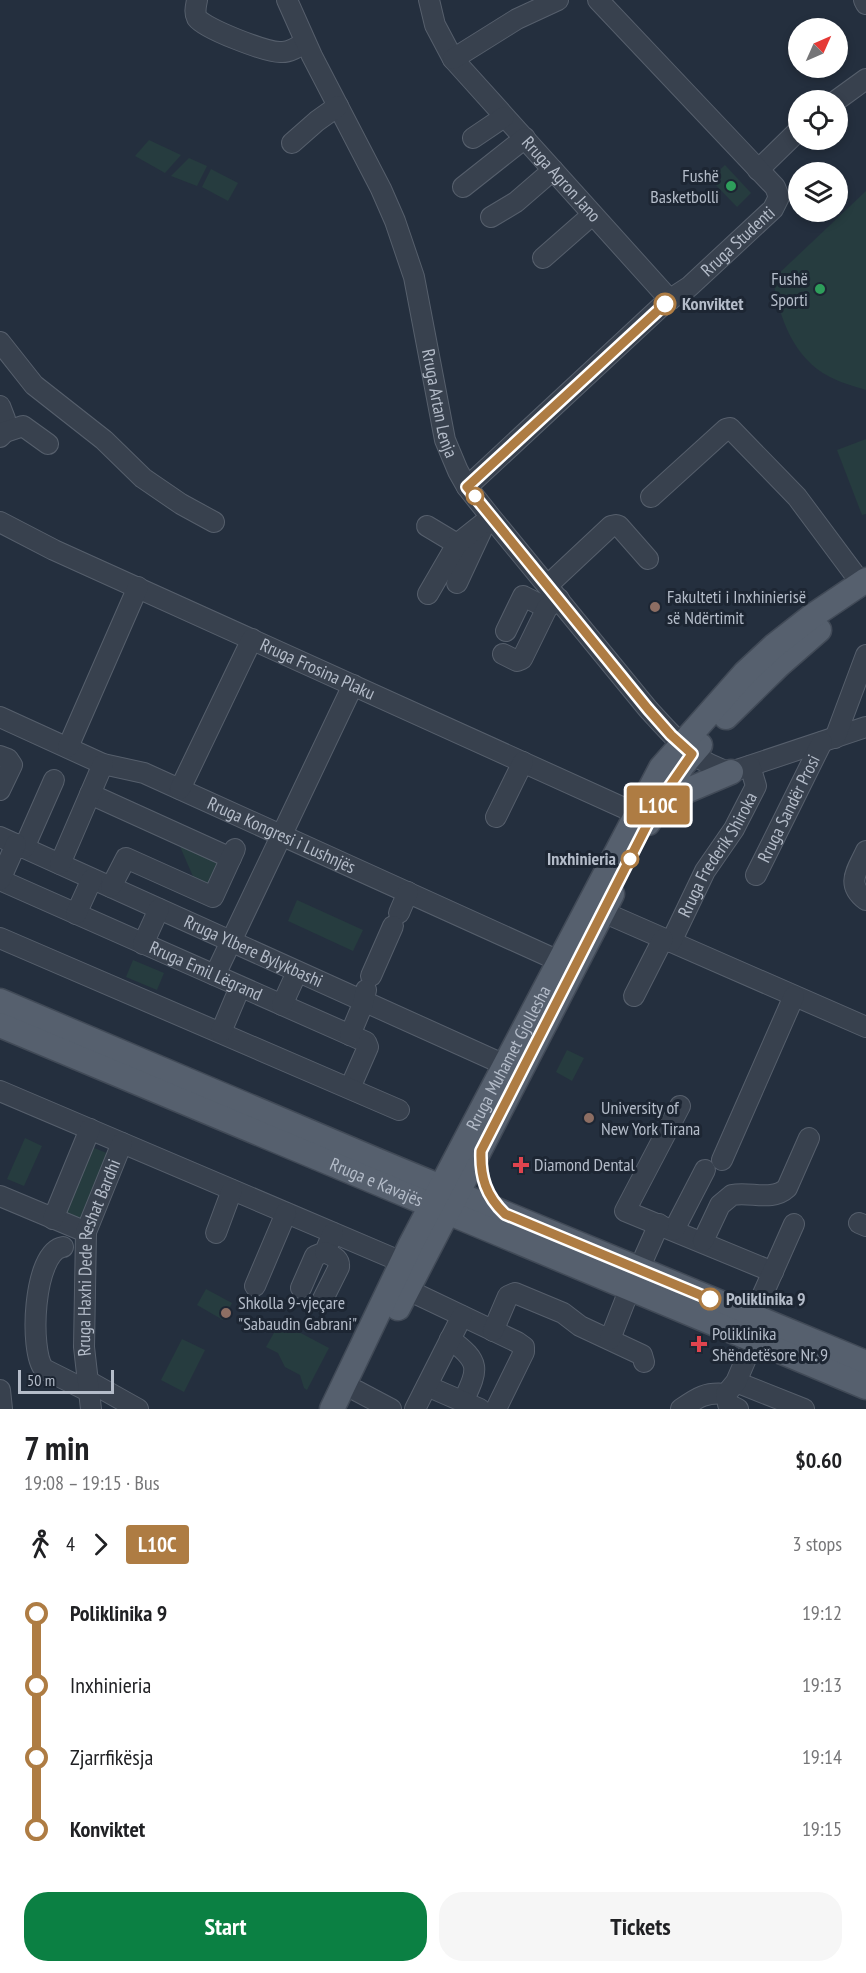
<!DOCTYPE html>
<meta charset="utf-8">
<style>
body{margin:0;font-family:"PT Sans Narrow",sans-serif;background:#f6f6f6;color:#202124;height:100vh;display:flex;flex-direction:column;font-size:22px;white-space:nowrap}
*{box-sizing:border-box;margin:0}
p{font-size:20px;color:#757577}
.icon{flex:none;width:33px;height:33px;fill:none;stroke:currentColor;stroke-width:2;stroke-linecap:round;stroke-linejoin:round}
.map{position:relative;height:1409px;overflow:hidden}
.panel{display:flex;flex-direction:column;background:#fff;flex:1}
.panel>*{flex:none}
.badge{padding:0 12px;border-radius:4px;font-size:21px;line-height:39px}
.needle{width:39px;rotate:45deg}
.buttons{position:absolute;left:788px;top:18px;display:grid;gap:12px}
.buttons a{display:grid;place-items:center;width:60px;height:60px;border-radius:50%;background:#fff;box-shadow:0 3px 9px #0003;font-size:30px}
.scale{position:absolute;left:18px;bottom:15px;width:96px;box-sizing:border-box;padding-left:6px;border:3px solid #b4bcc9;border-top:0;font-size:16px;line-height:21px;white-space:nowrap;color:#b4bcc9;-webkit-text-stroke:4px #1d2633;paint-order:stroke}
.map>.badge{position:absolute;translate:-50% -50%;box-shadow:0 0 0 3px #fff}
.legs{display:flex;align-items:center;gap:9px;height:66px;padding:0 24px;font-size:20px}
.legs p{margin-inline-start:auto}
.head{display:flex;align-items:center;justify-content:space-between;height:102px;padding:0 24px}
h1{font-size:33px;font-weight:600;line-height:45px}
.action{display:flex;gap:12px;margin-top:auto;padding:12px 24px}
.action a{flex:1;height:69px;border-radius:24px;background:#0b8043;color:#fff;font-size:24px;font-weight:600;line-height:69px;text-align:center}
.action a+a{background:#f6f6f6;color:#202124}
ul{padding:0 24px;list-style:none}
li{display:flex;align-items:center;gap:21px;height:72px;font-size:22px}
li i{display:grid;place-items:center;width:9px;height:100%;margin:0 8px;background:currentColor}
li i::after{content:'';width:15px;height:15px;margin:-8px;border:4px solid;border-radius:50%;background:#fff}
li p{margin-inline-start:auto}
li:first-child i{background:linear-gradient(#0000 50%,currentColor 0)}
li:last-child i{background:linear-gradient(currentColor 50%,#0000 0)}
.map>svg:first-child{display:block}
.green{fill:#263c3f}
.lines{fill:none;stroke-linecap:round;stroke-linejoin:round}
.minor-casing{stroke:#565f6c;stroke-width:22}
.major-casing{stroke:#414a57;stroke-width:27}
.minor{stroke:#38414e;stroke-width:20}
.major{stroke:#56606e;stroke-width:24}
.line-1-casing{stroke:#fff;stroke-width:14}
.line-1{stroke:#ae7c43;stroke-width:9}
.leisure-dot{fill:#2e9e5b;stroke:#1d2633;stroke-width:2}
.stop-1-dot{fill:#fff;stroke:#ae7c43;stroke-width:3}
.education-dot{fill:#8d6e63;stroke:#1d2633;stroke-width:2}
.health-dot{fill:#e0444e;stroke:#1d2633;stroke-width:2}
.labels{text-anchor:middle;stroke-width:6;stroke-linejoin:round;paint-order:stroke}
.poi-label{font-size:18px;fill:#b4bcc9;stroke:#1d2633;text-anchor:start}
.street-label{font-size:18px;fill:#b4bcc9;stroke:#1d2633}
.stop-label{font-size:18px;font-weight:bold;fill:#b4bcc9;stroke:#1d2633;text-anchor:start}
</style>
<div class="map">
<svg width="866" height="1409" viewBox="0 0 866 1409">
<rect width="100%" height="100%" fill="#242f3e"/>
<g class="green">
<path d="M149,140L181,155L165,173L135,156Z"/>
<path d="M189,158L207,166L197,186L171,176Z"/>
<path d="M725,165L751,193L737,207L710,179Z"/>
<path d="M211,169L238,183L228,201L202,187Z"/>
<path d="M866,191V390C854,386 841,383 830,377C793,358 779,317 773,279Z"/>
<path d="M866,439V514L862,515L837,450Z"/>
<path d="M178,842L220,861L208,887L195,881Z"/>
<path d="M297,900L363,930L353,951L288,921Z"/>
<path d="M133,960L164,973L157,990L126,977Z"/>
<path d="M567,1050L584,1058L572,1081L556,1072Z"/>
<path d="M25,1138L42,1146L24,1186L7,1179Z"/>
<path d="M92,1147L109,1154L82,1220L64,1212Z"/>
<path d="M206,1289L232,1303L223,1320L197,1305Z"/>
<path d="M280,1322L329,1348L307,1390L304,1388L300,1375L285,1367L278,1353L266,1347Z"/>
<path d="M182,1339L205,1350L184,1392L161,1380Z"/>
</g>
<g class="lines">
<defs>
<g id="minor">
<path d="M197,0C196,6 194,12 197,18C205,29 266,52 280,52C289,53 298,47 305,42"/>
<path id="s1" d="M287,0L312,56L381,189L395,221L414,277L445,440L458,471L467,487L490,516L648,709C672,735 695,764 731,772L866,727"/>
<path id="s2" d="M429,0L435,25L453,59L670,300"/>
<path d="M864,0L866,4"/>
<path d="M453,59L517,19L558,0"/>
<path d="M837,100L866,79"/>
<path d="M473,138L504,117"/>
<path d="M292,143L317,121L338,106"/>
<path d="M758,170L798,131"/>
<path d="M463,187L525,138"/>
<path d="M491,217L516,202L553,170"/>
<path d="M543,258L592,215"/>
<path d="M0,342L34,385L104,440L143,478L181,504L214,522"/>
<path d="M0,406L5,419V432"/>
<path d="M0,437L5,432L23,426L48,444"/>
<path id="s3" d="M467,487L666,302L689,287L773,209L779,197L775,187L598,0"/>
<path d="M651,497L726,429L730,428L797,497L861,583"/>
<path id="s4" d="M0,522L54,550L635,813"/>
<path d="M427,526L457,544"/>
<path d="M457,583L485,523"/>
<path d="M548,585L611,526L616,525L619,526L648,559"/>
<path d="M428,594L457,544L486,521"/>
<path d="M506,631L523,596L547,608"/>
<path d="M503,654L517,661L522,659L547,608L559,599"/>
<path id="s5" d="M0,717L103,764L144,773L559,961"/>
<path d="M835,738L866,655"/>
<path d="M68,747L138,587"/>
<path d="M0,756L8,759L12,765L0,790"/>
<path d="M180,789L252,639"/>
<path d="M90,794L231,858"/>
<path d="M496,817L523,762"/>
<path id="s6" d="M0,837L505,1065"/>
<path d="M24,848L54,780"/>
<path d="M866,851C857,871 845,884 866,900"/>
<path d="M60,864L103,764"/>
<path id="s7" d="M756,875L822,742"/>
<path id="s8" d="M0,880L366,1042L368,1047L350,1088"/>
<path d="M0,880L16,844"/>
<path d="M111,887L126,858L213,897L235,849"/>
<path d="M603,912L866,1027"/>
<path d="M399,913L408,892"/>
<path d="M76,914L92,879"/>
<path d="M0,938L399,1110"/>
<path id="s9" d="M671,942L705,871L734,829L756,786L750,766"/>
<path d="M143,944L159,909"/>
<path d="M215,975L353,685"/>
<path d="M371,976L393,926"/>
<path d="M634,996L663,939"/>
<path d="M282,1005L297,972"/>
<path d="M221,1032L240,987"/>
<path d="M350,1035L363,1004L366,990"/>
<path d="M0,1091L402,1262"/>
<path d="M680,1106L625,1211L773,1272"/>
<path d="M722,1160L794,996"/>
<path d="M0,1196L86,1232"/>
<path d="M53,1219L90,1129"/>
<path d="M859,1223L866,1226"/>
<path d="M674,1230L705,1170"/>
<path d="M216,1233L232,1190"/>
<path d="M703,1241L720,1205L732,1195C750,1191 772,1202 787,1188L809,1138"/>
<path d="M63,1247C33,1252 29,1352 44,1369L90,1392"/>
<path d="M639,1269L659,1224"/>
<path d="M255,1286L286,1213"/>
<path d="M301,1288L315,1256L325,1252L333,1233"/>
<path d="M408,1290L517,1342L524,1347V1352L496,1409"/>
<path d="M322,1301L339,1267C340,1258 332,1256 325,1252"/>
<path d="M749,1315L759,1303L794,1224"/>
<path d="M493,1331L508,1296L515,1293L563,1313L580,1326L642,1355L644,1362"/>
<path d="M450,1339C482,1363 478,1369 463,1402"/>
<path d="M610,1339L630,1288"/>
<path d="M88,1381L138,1409"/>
<path d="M736,1382L804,1409"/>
<path d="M427,1386L480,1409"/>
<path d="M0,1390L2,1409"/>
<path d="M357,1391L391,1409"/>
<path id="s10" d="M91,1409L84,1347L86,1232L122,1143"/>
<path d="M415,1409L462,1316"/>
<path d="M681,1409C698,1397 706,1392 726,1394"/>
<path d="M738,1409L728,1404L726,1394L736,1382L754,1340"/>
</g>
<g id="major">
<path d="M726,717L779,665L819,630"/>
<path d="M658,807L679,794L731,772"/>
<path d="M648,823L682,766L700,745"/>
<path d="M0,1001L378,1161L866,1363"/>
<path id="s11" d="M0,1025L866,1387"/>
<path d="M398,1308L612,894"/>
<path id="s12" d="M332,1409L411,1244L661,768L745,673L774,646L811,617L866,580"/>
</g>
</defs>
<use href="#minor" class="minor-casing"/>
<use href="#major" class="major-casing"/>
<use href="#minor" class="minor"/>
<use href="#major" class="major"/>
</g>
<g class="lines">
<defs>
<path id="line-1" d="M665,304L467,487L648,709L671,735L692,754L667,790L647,825L481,1151C480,1177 486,1196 505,1214L710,1299"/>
</defs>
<use href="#line-1" class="line-1-casing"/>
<use href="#line-1" class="line-1"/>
</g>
<g class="leisure-dot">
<circle cx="731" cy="186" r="6"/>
<circle cx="820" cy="289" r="6"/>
</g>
<g class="stop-1-dot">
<circle cx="665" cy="304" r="10"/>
<circle cx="475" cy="496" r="8"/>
<circle cx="630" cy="859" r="8"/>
<circle cx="710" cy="1299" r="10"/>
</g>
<g class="education-dot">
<circle cx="655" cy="607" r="6"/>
<circle cx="589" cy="1118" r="6"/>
<circle cx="226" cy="1313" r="6"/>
</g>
<g class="health-dot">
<path d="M518 1156h6v6h6v6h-6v6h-6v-6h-6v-6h6z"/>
<path d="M696 1335h6v6h6v6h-6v6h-6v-6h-6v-6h6z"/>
</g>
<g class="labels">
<g class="poi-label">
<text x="719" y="182" text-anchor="end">Fushë<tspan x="719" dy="21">Basketbolli</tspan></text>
<text x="808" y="285" text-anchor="end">Fushë<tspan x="808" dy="21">Sporti</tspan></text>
<text x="667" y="603">Fakulteti i Inxhinierisë<tspan x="667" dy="21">së Ndërtimit</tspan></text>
<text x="601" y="1114">University of<tspan x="601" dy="21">New York Tirana</tspan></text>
<text x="534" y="1171">Diamond Dental</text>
<text x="238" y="1309">Shkolla 9-vjeçare<tspan x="238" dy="21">"Sabaudin Gabrani"</tspan></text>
<text x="712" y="1340">Poliklinika<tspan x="712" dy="21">Shëndetësore Nr. 9</tspan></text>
</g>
<g class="street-label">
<text dy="6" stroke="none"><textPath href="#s2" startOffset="226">Rruga Agron Jano</textPath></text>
<text dy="6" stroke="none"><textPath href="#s3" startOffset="366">Rruga Studenti</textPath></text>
<text dy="6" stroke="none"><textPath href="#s1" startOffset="434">Rruga Artan Lenja</textPath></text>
<text dy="6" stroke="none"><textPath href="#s4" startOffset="350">Rruga Frosina Plaku</textPath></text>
<text dy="6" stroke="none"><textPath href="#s7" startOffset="74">Rruga Sandër Prosi</textPath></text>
<text dy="6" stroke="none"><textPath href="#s5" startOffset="306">Rruga Kongresi i Lushnjës</textPath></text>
<text dy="6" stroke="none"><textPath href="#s9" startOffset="99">Rruga Frederik Shiroka</textPath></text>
<text dy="6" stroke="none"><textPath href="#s6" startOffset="278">Rruga Ylbere Bylykbashi</textPath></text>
<text dy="6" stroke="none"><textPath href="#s8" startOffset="225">Rruga Emil Lëgrand</textPath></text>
<text dy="6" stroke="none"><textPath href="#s12" startOffset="393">Rruga Muhamet Gjollesha</textPath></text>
<text dy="6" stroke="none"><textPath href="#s11" startOffset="408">Rruga e Kavajës</textPath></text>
<text dy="6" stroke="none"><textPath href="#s10" startOffset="154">Rruga Haxhi Dede Reshat Bardhi</textPath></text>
</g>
<g class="stop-label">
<text x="682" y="310">Konviktet</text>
<text x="616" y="865" text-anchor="end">Inxhinieria</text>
<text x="726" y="1305">Poliklinika 9</text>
</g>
</g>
</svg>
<div class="buttons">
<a><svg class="needle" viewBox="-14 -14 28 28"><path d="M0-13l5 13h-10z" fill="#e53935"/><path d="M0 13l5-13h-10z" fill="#757577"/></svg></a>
<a><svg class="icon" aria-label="locate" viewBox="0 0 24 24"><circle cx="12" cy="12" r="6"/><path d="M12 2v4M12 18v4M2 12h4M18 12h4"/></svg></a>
<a><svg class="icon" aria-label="layers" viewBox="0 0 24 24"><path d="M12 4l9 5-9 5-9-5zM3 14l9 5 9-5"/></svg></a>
</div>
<div class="scale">50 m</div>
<b class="badge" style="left:658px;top:805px;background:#ae7c43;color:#fff">L10C</b>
</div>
<section class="panel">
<div class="head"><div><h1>7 min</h1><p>19:08 – 19:15 · Bus</p></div><b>$0.60</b></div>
<div class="legs"><svg class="icon" aria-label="walk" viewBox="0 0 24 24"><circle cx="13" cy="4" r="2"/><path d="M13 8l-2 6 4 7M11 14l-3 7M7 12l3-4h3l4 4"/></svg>4<svg class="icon" aria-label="forward" viewBox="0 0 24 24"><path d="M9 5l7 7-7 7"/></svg><b class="badge" style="background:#ae7c43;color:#fff">L10C</b><p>3 stops</p></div>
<ul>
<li><i style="color:#ae7c43"></i><b>Poliklinika 9</b><p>19:12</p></li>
<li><i style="color:#ae7c43"></i><span>Inxhinieria</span><p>19:13</p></li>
<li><i style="color:#ae7c43"></i><span>Zjarrfikësja</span><p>19:14</p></li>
<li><i style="color:#ae7c43"></i><b>Konviktet</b><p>19:15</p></li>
</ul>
<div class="action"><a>Start</a><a>Tickets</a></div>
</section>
